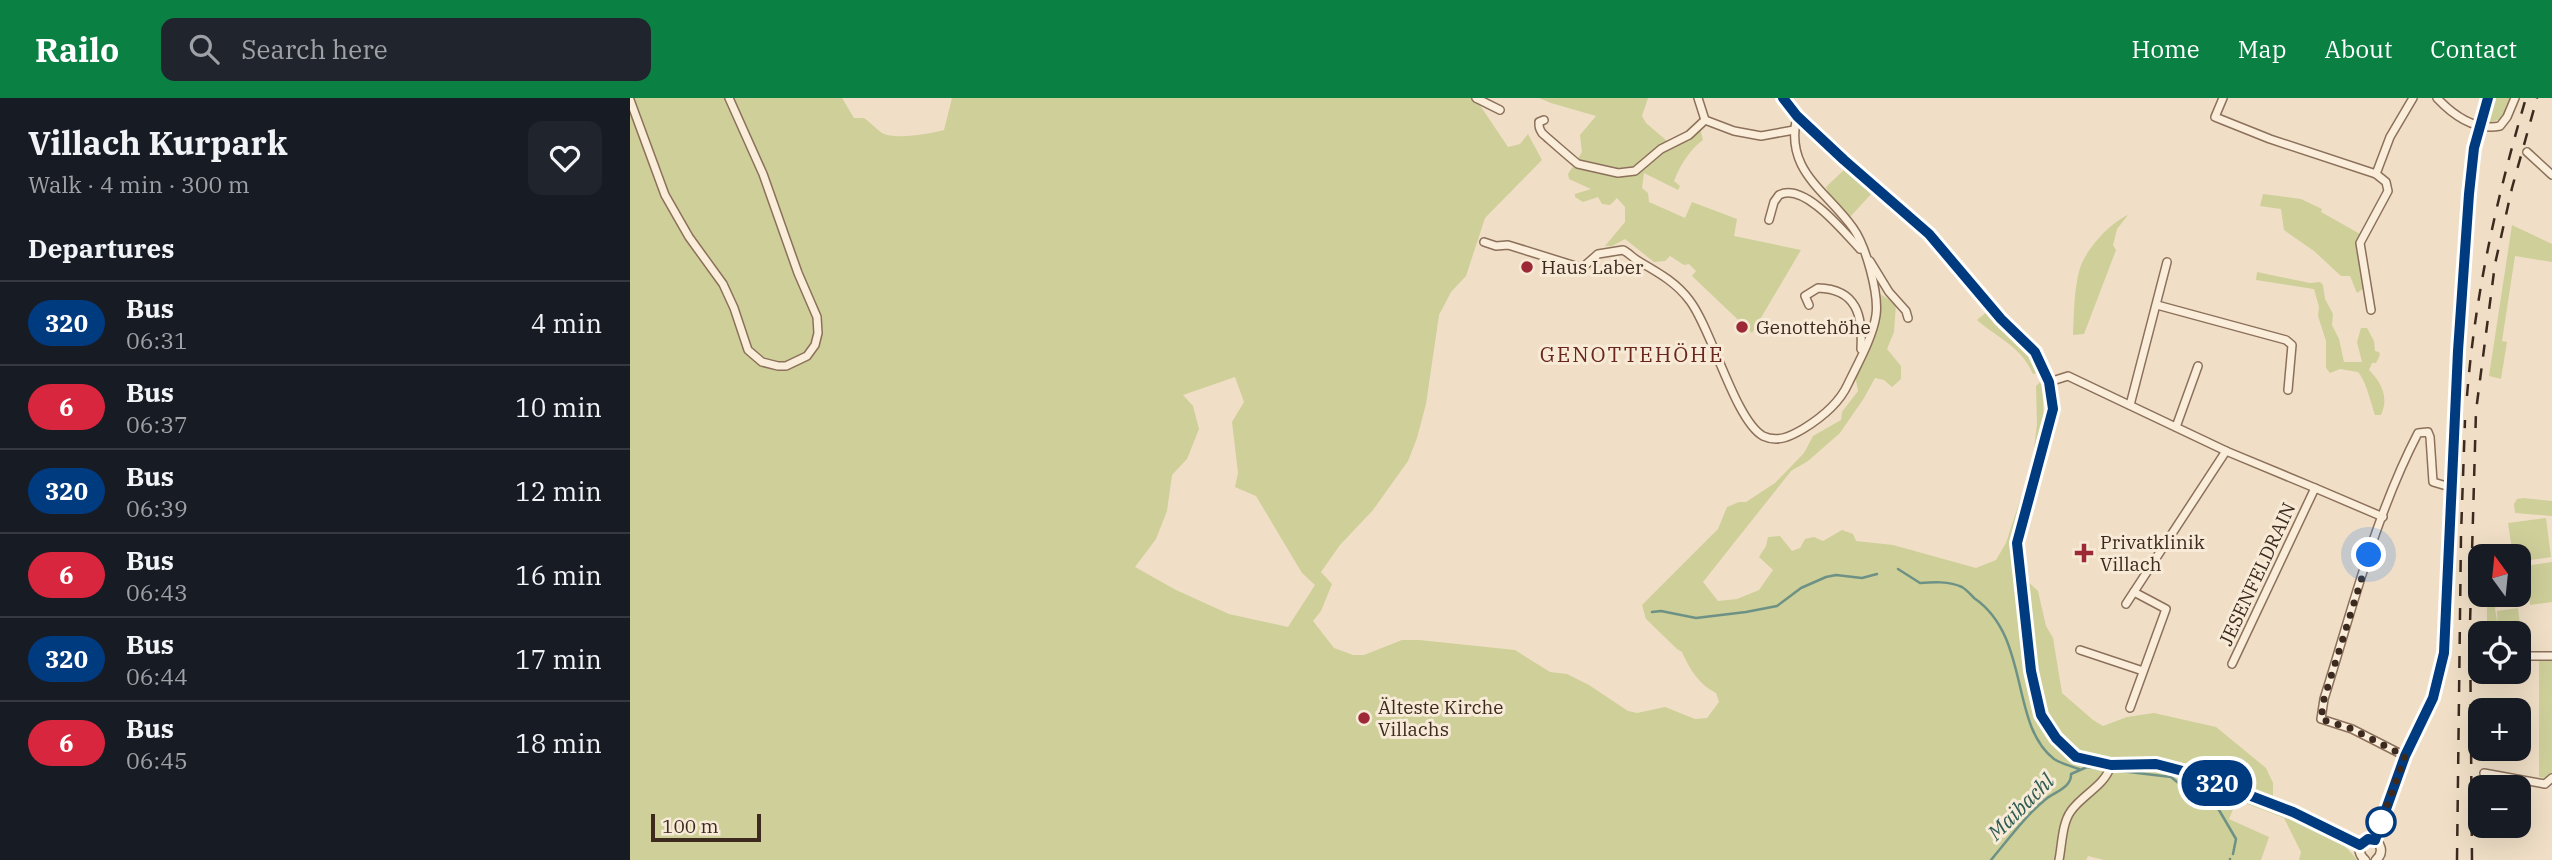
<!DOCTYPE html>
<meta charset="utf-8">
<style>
body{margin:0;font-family:"IBM Plex Serif",serif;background:#20242c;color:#f1f3f6;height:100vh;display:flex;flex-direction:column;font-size:26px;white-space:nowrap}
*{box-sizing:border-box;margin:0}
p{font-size:23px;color:#9ea1a6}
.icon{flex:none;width:38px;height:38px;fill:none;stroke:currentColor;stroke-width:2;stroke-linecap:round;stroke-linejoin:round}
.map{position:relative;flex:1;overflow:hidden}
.sheet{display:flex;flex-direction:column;background:#171b24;width:630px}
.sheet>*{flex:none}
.badge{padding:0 14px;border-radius:23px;font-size:24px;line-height:46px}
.needle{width:46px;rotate:345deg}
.tools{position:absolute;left:1838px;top:446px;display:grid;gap:14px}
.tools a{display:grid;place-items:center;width:63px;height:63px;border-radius:14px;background:#171b24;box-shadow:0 7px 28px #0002;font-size:35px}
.scale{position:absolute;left:21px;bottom:18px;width:110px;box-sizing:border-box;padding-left:7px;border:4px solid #3c2a1f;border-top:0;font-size:19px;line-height:24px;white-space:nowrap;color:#3c2a1f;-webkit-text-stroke:5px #f7ead6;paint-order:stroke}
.you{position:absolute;width:35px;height:35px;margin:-18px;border:5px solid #fff;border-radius:50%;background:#1a73e8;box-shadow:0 0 0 10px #1a73e833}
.map>.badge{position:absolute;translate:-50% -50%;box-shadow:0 0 0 4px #fff}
h2{padding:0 28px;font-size:26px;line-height:63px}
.round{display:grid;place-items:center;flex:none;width:74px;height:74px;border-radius:14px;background:#20242c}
.summary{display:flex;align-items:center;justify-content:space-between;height:119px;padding:0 28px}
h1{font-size:33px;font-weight:700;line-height:52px}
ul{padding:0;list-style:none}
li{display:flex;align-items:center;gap:21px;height:84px;padding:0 28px;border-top:2px solid #363941}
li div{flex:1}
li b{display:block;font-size:26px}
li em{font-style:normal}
li .badge{min-width:77px;font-weight:700;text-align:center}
header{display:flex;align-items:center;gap:42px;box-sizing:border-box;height:98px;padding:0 35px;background:#0b8043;color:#fff}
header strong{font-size:33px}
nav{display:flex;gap:38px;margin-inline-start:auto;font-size:24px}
.search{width:490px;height:63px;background:#20242c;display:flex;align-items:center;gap:18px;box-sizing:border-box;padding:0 24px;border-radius:14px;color:#9ea1a6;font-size:26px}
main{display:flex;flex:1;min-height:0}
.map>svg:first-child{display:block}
.green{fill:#cecf99;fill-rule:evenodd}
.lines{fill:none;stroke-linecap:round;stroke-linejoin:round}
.stream{stroke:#6d9285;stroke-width:2.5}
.minor-casing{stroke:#8c705b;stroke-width:10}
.tertiary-casing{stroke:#8c705b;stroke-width:11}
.minor{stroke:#faedda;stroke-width:7}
.tertiary{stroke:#faedda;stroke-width:8}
.rail{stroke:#3c2a1f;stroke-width:2.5;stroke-dasharray:12 12;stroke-linecap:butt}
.line-casing{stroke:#fff;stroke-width:16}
.line{stroke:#003b80;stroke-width:10}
.walk{stroke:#3c2a1f;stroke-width:7;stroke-dasharray:0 12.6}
.poi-dot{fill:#9d2936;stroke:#f7ead6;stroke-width:2.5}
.stop-dot{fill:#fff;stroke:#003b80;stroke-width:3.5}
.labels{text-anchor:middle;stroke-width:6;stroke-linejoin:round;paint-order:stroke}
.poi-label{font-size:19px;fill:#3c2a1f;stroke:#f7ead6;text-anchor:start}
.street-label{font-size:19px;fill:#3c2a1f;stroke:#f7ead6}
.neighbourhood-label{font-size:21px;letter-spacing:2px;fill:#6a251d;stroke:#f7ead6}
.water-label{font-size:21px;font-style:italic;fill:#2e5c54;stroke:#f7ead6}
</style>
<header>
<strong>Railo</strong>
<div class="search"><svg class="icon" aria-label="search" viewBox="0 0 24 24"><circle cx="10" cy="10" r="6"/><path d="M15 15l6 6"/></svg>Search here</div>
<nav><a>Home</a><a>Map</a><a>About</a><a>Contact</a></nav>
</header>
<main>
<section class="sheet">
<div class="summary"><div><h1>Villach Kurpark</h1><p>Walk · 4 min · 300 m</p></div><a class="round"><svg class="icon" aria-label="heart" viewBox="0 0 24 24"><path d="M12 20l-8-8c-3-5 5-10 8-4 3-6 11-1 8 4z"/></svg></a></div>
<h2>Departures</h2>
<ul>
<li><span class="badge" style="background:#003b80;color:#fff">320</span><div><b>Bus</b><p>06:31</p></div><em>4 min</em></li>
<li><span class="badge" style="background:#d7263d;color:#fff">6</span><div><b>Bus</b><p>06:37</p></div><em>10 min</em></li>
<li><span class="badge" style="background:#003b80;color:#fff">320</span><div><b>Bus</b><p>06:39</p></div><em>12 min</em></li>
<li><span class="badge" style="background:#d7263d;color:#fff">6</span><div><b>Bus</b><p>06:43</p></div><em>16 min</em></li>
<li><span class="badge" style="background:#003b80;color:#fff">320</span><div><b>Bus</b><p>06:44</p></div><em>17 min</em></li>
<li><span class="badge" style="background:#d7263d;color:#fff">6</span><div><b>Bus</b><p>06:45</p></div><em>18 min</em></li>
</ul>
</section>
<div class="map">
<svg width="1922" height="762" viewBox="0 0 1922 762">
<rect width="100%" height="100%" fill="#f0dfc6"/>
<g class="green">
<path d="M0,0H212L224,20H234C240,24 246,31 252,35C265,42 299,36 314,32L322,0H845L878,49L890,46L898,36L912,62L855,120L836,178L821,194L809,217L796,306L787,340L778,363L743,412L710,447L691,474L702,486L691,513L683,523L704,550L723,557H734L772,542H789L885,552L920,574L937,576L959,587L998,613L1007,615L1035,609L1065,621L1077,620L1089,604L1086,595C1069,587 1059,570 1052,554L1047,551L1016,521L1012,507L1088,431L1097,409L1109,404H1116L1145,385L1174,355L1183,338L1211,322L1212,314L1228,293L1225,277L1248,222L1250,196L1266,206L1264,234L1257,251L1271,268V281L1262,289L1254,282L1245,280L1234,300L1210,335L1178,363L1161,373L1073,484L1088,503L1107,501L1129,492L1143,472L1129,459L1136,448L1138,439L1150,438L1162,453L1170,450L1175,441L1184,439L1193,443L1212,432L1223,436L1226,443L1263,447L1346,470L1366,462L1376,445L1402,366L1407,326L1406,288L1412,282L1414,325L1410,353L1387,450L1394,480L1408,493L1416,528L1423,540L1432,595L1463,622L1473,628L1497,619L1524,615L1586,629L1636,670L1643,685V708C1674,722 1706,734 1727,762H1669L1671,754L1654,720L1607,702L1599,721L1639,739L1631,762H1474L1458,758L1456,762H0ZM605,279L614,304L602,324L608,375L605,389L626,398L672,475L685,487L658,529L599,516L546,492L505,469L526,441L537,413L542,377L557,361L569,331L563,308L553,297ZM1477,662L1525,665L1562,672L1527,669L1486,670Z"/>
<path d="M909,0H1018L1012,18L1016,25L1037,43L1022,54L1070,30L1073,42C1059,52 1050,68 1044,83L1050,88L1048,92L1014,75L1012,90L1018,95L1019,104L1055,120L1062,104L1107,121L1104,138L1171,152L1122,235L1062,178L1066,173L1059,166L1054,167L1040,158L1035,163L1024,164L995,141L982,148H975L995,124V109L987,100L980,107L972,106L968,99L953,104L945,99V96L961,91L939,81L938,76L952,54L950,37L966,18L921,5Z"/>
<path d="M1864,0H1883L1871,21L1855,26Z"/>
<path d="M1215,71L1242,95L1219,120L1200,99L1196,89Z"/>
<path d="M1633,96L1671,101L1692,111L1691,114L1730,136C1722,154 1733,171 1734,190L1727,195L1720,178H1711L1684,153L1654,132L1651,111L1630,108Z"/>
<path d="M1498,117L1487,131L1483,147L1486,152L1454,236L1443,237C1444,216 1444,190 1450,170C1457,150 1480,125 1498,117Z"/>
<path d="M1882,127L1922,146V164L1885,158L1872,243L1877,244L1871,281L1859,278Z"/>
<path d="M1627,174L1680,185L1690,184L1693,187L1695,201L1703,216L1702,227L1709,241L1714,264H1732L1727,244L1731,230H1737L1744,243L1745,253L1749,254L1750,257L1746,265H1742L1739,272C1752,285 1759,300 1751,317H1745C1741,305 1736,283 1728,274L1710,271L1700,275L1696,270V243L1688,218L1689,209L1684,191L1626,182Z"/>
<path d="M1358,213C1377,233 1399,249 1407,275L1403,276C1391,248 1367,240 1347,222Z"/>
<path d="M1893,400L1922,403V418L1885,415L1884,406L1887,401Z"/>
<path d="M1916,420L1921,459L1888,464V458H1883L1878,425Z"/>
<path d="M1922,464V504L1900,507L1895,468Z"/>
<path d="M1857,497H1868L1865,511L1868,529L1867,513L1888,510L1893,552L1888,553V536L1857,535Z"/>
<path d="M1909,560H1922V675L1917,680L1909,679Z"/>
</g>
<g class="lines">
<g class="stream">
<path d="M1268,471L1290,485C1303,484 1319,483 1332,489C1337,492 1340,496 1344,500C1401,539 1379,626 1424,661C1432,666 1441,668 1449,671"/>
<path d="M1022,514L1031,513L1066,520L1116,514L1147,508L1171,490L1196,479L1206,477L1232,480L1247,476"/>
<path d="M1361,762C1378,742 1394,719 1416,701C1425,694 1442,689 1441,676L1457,669L1541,679L1563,697L1589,712L1606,741L1603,756"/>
<path d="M1600,762V761"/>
</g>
<defs>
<g id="minor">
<path d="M846,0L870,12"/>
<path d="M1068,0L1075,22"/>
<path d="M1153,0L1167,18L1214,62L1299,136L1371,221L1405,254L1419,284L1423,311L1387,445L1392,503L1401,573L1411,617L1426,640L1446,659L1481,667L1526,666L1565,676L1663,714L1730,747"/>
<path d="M1593,0L1585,19L1640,41L1746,76L1756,84L1758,93L1730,145L1741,212"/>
<path d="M1807,0C1823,17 1845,33 1870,28L1877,19L1885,0"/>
<path d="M0,2L35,97L59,139L93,186L104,210L118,252L132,264L148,268H156L177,258L185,247L188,235L187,219L168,175L133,76L99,0"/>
<path d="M914,22L909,24C909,29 909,30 912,35C914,37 945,64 948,66L988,75L1005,73L1031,51L1059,37L1075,22"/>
<path d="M1075,22L1104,33L1131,38L1164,32"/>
<path d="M1897,54L1922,77"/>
<path d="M1746,76L1760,39L1783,0"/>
<path d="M1139,122L1144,104L1149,97C1174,84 1213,133 1230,151"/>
<path d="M854,144L866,148L878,147L952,170L968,156L993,152C999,155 1004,161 1010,164C1029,175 1047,185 1060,203C1082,232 1105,322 1133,338C1148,345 1161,338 1173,331C1191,320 1209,306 1218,286C1227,267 1243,239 1246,217C1249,196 1236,148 1223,130C1196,92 1154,73 1167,18"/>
<path d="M1240,163L1259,194L1276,213L1278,220"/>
<path d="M1179,207L1175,198L1188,190C1227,191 1233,218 1231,251"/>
<path d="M1527,207L1656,242L1662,247L1658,292"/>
<path d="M1419,284L1438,278L1596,353L1685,390"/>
<path d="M1500,307L1537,164"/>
<path d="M1546,329L1568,268"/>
<path d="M1496,506L1596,353"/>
<path d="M1450,552L1513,573"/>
<path d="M1888,558H1922"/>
<path d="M1602,566L1685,390L1753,419"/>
<path d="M1500,610L1536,511L1504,494"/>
<path d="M1775,658L1722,631L1691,621L1694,601C1722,512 1745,418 1788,335L1798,334L1800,339L1803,384L1820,389"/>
<path d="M1854,675L1915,686L1922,680"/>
<path d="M1429,762C1432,747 1432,725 1441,713C1453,696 1475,688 1481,667"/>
</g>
<g id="tertiary">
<path d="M1745,742L1775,658L1803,600L1814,555L1828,253L1840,96L1844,50L1858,0"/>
<path d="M1735,762C1729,757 1728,751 1732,745L1741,741C1752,744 1754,755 1746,762"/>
</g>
</defs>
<use href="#minor" class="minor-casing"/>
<use href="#tertiary" class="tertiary-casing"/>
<use href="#minor" class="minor"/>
<use href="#tertiary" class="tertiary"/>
<g class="rail">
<path d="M1837,298C1845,196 1867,98 1896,0"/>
<path d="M1827,762L1831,437L1835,322"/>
<path d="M1842,762L1840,526L1846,313L1865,166L1882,90L1907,0"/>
</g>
</g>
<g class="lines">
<defs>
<path id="line" d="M1153,0L1167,18L1214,62L1299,136L1371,221L1405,254L1419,284L1423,311L1387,445L1401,573L1411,617L1426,640L1446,659L1481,667L1526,666L1564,676L1663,714L1730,747L1738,741L1745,742L1775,658L1803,600L1814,555L1828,253L1839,96L1844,50L1858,0"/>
</defs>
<use href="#line" class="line-casing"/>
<use href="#line" class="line"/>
<path class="walk" d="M1739,457L1694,601L1691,621L1722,631L1775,658L1751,724"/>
</g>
<g class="poi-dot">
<circle cx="897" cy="169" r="7"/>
<circle cx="1112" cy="229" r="7"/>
<path d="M1450.5 444.5h7v7h7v7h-7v7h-7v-7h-7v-7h7z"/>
<circle cx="734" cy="620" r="7"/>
</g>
<circle class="stop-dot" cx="1751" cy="724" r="14"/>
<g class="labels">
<g class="poi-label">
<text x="911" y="176">Haus Laber</text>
<text x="1126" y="236">Genottehöhe</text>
<text x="1470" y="451">Privatklinik<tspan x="1470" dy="22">Villach</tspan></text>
<text x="748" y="616">Älteste Kirche<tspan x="748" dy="22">Villachs</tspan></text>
</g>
<g class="street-label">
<text transform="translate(1627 476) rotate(-65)" y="7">JESENFELDRAIN</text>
</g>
<g class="neighbourhood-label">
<text x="1002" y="264">GENOTTEHÖHE</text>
</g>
<g class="water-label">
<text transform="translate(1391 709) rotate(-45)" y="7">Maibachl</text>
</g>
</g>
</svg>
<div class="tools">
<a><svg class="needle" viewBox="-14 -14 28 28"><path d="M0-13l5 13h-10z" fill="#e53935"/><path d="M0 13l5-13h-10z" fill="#9ea1a6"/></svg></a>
<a><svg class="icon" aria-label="locate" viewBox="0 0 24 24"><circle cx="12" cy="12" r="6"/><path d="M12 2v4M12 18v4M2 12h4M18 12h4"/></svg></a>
<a>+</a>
<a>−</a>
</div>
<div class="scale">100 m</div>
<div class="you" style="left:1739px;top:457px"></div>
<b class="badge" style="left:1587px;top:685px;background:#003b80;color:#fff">320</b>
</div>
</main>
